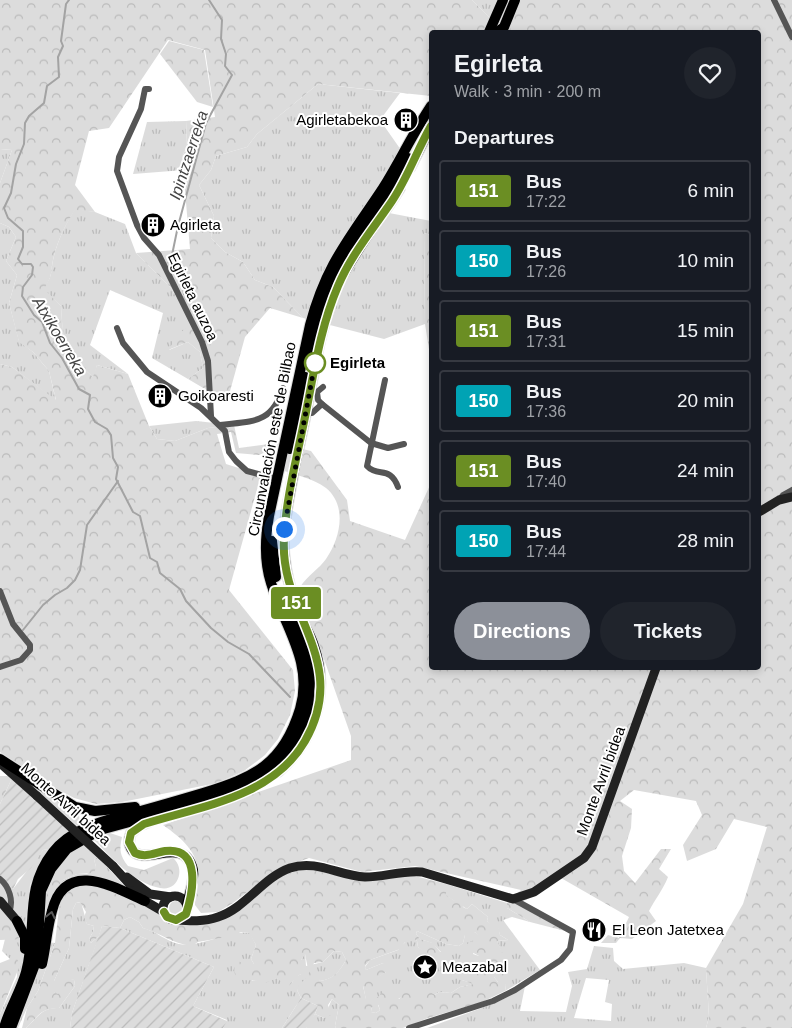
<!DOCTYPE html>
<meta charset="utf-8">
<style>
body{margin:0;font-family:Helvetica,sans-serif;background:#20242c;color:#f1f3f6;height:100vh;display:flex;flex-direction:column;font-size:19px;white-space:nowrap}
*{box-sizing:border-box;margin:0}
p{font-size:16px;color:#9ea1a6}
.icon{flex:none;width:28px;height:28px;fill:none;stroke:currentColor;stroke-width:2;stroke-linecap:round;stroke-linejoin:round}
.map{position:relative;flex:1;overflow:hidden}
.sheet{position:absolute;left:429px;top:30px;width:332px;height:640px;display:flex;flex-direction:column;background:#171b24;border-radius:5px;box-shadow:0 2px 8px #0003}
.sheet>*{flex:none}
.badge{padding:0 10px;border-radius:4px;font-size:18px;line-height:32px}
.you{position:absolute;width:25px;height:25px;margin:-12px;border:4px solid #fff;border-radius:50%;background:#1a73e8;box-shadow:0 0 0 8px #1a73e833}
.map>.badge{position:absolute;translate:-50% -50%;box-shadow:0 0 0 2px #fff}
h2{padding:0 25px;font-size:19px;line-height:45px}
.round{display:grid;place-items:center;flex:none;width:52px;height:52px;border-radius:26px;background:#20242c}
.headline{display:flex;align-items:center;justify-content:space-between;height:85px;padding:0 25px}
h1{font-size:24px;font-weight:600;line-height:38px}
.action{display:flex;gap:10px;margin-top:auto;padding:10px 25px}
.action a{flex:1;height:58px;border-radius:30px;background:#8c9099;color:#fff;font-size:20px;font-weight:600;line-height:58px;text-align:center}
.action a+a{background:#20242c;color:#f1f3f6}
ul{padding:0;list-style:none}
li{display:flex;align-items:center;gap:15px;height:62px;margin:0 10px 8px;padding:0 15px;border:2px solid #363941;border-radius:5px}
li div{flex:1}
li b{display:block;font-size:19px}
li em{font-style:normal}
li .badge{min-width:55px;font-weight:700;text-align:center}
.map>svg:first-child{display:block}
.grass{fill:url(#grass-tufts);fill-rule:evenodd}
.forest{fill:url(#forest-crowns);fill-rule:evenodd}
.garden{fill:url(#garden-furrows)}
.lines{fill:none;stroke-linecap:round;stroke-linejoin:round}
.stream{stroke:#a3a3a3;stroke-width:2}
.primary-casing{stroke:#dbdbdb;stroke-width:12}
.street{stroke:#555;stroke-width:6}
.secondary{stroke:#222;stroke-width:9}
.primary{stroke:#000;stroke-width:10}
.secondary-bridge{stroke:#222;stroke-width:9}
.oneway{stroke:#595959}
.line-casing{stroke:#fff;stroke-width:11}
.line{stroke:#6b8e23;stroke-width:8}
.walk{stroke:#000;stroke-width:5;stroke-dasharray:0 9}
.stop-dot{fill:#fff;stroke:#6b8e23;stroke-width:2.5}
.labels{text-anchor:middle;stroke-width:4;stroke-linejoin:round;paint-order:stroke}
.poi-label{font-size:15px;fill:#000;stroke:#fff;text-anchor:start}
.street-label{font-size:15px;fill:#000;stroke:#fff}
.stop-label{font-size:15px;font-weight:bold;fill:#000;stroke:#fff;text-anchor:start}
.water-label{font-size:16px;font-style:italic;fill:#444;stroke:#fff}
</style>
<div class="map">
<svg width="792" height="1028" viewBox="0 0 792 1028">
<defs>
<pattern id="grass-tufts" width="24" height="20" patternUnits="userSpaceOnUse" patternTransform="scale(1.25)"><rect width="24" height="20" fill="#dcdcdc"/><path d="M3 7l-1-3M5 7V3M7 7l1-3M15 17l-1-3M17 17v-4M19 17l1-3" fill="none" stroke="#bbb"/></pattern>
<pattern id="forest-crowns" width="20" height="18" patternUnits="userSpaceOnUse" patternTransform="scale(1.25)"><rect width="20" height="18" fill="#dcdcdc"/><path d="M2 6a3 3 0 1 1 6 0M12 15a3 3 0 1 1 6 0" fill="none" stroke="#bbb"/></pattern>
<pattern id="garden-furrows" width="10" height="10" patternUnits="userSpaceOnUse" patternTransform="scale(1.25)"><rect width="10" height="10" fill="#dcdcdc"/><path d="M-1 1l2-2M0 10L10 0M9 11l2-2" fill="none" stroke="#bbb"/></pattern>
</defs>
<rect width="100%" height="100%" fill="#fff"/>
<g class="grass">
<path d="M472,0H519L499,32L493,21Z"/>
<path d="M318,84L400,93L380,120L415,170L389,213L431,221V235L424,233L425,324L384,339L303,318L273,287L255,280L243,262L225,252L211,238L214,216L199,185L211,170L216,156L247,147L257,134Z"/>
<path d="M186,121L187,147L182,156L184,170L133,174L147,122Z"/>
<path d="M0,149L12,150L0,183Z"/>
<path d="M75,209L95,212L125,224L136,253L171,288L192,323L169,350L188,342L200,352L203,368L188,379L152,358L163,313L110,290L90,345L128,374L97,365L94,378C65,351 63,345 61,306L43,289C53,275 50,276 53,260C57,242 65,225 75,209Z"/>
<path d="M0,223L9,227L16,237L6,261L17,275L9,303L19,341L33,352L49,371L56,401L12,367L0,364Z"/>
<path d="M196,421L234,425L208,428L175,441L157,439L149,426Z"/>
<path d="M48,849L30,885L24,939L55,943L38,991L27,1008L18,1028H0V1014L17,977V959H10L2,951L5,939H23L0,907V877L13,889L43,850Z"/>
<path d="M98,857L129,891C94,870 90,876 56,893L63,880L77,874H87L96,867L94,859Z"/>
<path d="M446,884L507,903V908L530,922L512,917L503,920L540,970L505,991L506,985L498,982L494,977L500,975L502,954L497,941L508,940L500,935L497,924L490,925L487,921L488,917L472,904L467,909L445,895Z"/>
<circle cx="176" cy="908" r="7"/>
<path d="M81,902L87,924L94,926L93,932L89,939L91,943L99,936L72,1013L70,1028H26C38,1017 42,1007 59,1008L75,986L74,980L68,979L58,995L54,992V981L69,948L73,909L76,903Z"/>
<path d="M130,917L139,922L143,928C156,931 167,942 179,944C201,948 231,929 250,933L256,945L251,959L254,964V970H249L252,981L277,978L292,983L295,977L301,974V960L305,953L306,966L323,962L334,951L342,952L346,960C339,972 334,979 320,981L317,977L304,981L297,990L301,998L282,1028H223L227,1020L193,1006L214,967L120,928L124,920Z"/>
<path d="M417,931L446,944L459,946L463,943L465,935L475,932L480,937L473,954L479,956V964L474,967L469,964L462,972V980L474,984L460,987L451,993L439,992L435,995C410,992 401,998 378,1005L380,1010L376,1013L371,1012L372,999L366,1000L363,985L386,972L383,963L366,970L365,967L370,960L398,950L409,938H414L417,941L418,947L424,951L441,952L432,943L420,939L416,934Z"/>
<path d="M594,946L613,948L614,961L623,969L684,963L706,968L709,1017L706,1028H427L498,1002L525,986L520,1011L566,1012L572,986L568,972L587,969ZM586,978L609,980L605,1002L612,1004L611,1021L574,1018Z"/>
<path d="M332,999L339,1005L335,1026L336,1028H306L315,1014L324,1018Z"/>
</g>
<g class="forest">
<path d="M0,0H472L493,21L485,32H431V96L318,84L257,134L247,147L216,156L211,170L199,185L214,216L211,238L225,252L243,262L255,280L273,287L303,318L270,308L245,337L227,402L188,379L203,368L200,352L188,342L168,350L180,333L192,323L171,288L136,253L190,249L182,156L187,147L186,121L215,117L205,50L168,40L109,128L89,131L75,185L95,212L75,210C65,225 57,242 53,260C50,275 53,275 44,289L61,306C63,343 66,352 93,377L97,365L128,374L149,426L157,439L175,441L208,428L234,425L239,448L277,443L311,451L347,500L350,521L405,540L431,483V668H759V32H499L519,0H792V1028H706L709,1017L706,968L743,904L767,827L734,819L716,849L687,861L683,845L702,815L696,801L634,790L620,801L632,809L631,828L622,856L624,871L635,883L661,849H671L659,869L668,877C663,890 655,899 649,911L656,921L632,939L620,938L616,943H601L608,935L619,938L629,917L561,878L526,900L515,903L565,931L530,922L507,908V903L521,890L415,866L362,872L309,858L278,869L233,903L218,912L201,913L195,905C195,896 197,890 198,882C202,855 183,839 163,825L351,760V736L319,645C304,631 303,607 300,587C308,575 319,569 326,559C340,539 348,506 326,488C313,478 291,474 276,468L278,447L259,455L236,453L231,432L217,434L226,464L261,475L229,590L293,670L295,691L290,715L278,739L265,755L244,771L217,783L122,802L96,804L74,798L52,786L0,752V364L12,367L56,400L49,371L33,352L19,342L9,303L17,275L6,261L16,237L9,227L0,223V183L12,150L0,149Z"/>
<path d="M169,41L204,50L213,107L197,102L160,54Z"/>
<path d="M424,233L431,235V362L425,324Z"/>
<path d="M0,776H13L0,804Z"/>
<path d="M27,781L79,815L80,822L78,827Z"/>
<path d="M107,832L122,837C119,850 120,856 128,866L144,870L173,858C186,869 178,892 160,888C133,883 110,856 92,838Z"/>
<path d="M82,842L98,857L94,859L96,867L94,873L77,874L63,880L47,913L44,911L46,890L58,862Z"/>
<path d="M295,869L411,875L446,884V895L455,901L461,897L463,907L467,909L472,904L488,917L487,921L490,924L492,921L498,924L500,935L508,940L497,941L510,970L505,972L504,976L494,977L498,982L502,981L506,985L505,991L482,1002L428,1018L403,1028H336L335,1026L339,1005L332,999L328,1005L331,1015L324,1018L315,1014L318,1006L301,998L297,990L299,983L304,981L310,971L316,969L320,981C333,979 339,972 346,960L342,952L334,951L323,962L314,963L312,968L308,969L305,954L301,960V974C295,977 293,983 287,987L277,978L265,983C253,977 230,987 235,964L239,961L249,970H254V964L251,959L256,945L249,933L241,932L232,936L198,942L192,946C173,944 160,933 143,928L139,922L130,917L124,920L120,928L102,926L99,936L91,943L89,939L93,932L94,926L87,924L84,917L86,912L80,902L76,903L73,909L69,948L54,981V992L58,994L61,987L58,984L62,976L74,980L75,986L59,1008C39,1009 40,1015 26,1028H22L27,1008L38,991L55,943L60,899L72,887L92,882L161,913L168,920L204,923ZM417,931L446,944L459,946L463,943L465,935L470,936L475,932L479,937L467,944L468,950L479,956V963L474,966L469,964L462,972V980L473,984L460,987L451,993L439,992L435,995L430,992H420L410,985H401L399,991L401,997L399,999L394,990C383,987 383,994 376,998L380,1010L376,1013L371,1012V1008L374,1005L372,999H366L363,986L372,989L374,980L386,972L388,967L383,963L366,970L365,966L370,960L403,948L404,943L413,938L417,941L418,947L431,958L441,953L433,943L420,939L416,934Z"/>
<path d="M0,907L11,918L24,939L0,940Z"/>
<path d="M10,959H17L20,965L0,1014V963Z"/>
</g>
<g class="garden">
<path d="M13,776L70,830L48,849L43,850L31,868L18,879L13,889L0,877V804Z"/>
<path d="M102,926L120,928L214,967L193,1006L227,1021L223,1028H70L72,1013Z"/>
<path d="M301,998L318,1006L311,1024L306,1028H282Z"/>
</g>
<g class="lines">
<g class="stream">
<path d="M69,0L66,4L61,41L63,46L58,57L59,77L47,86L44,103L29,116L25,123L24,144L16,164L11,193L4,208L8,218L23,231V247L18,259L22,264H31L33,267L32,275L23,287L22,296L34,315L42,322L50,343L62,358L79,389L90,395L88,409L95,422L107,429L111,435L113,458L118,467L116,479L133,512L140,516L150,558L157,562L160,573L180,589L186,601L211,628L228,642L249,654L290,697"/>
<path d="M184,294L182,280L172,255L178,226L206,123L232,75L225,66L226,54L221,39L222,20L209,0"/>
<path d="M23,630L43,605L55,595L67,588L75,580L80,570L87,525L118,481"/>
</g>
<defs>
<g id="primary">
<path d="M489,32L503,0"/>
<path d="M497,32L504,27L515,0"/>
<path d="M410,168L431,126"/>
<path d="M310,353C319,318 328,284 347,252C366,220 390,192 408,158"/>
<path d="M290,449L305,377"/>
<path d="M272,541L276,577"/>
<path d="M0,759L75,807L95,811L135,807"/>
<path d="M278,772C314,741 330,693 314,646C310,633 302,621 297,608C288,585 282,555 284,530C289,489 299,448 307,408C315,366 321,322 339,283C356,249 380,220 400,188"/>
<path d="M149,822L139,826L131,833C129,838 128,843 131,848C142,870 184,832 193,870C195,881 189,894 187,905"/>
<path d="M17,921L25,937V949"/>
<path d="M42,964C46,947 47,928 52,911C65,858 114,887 145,901"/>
<path d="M4,1028C9,1009 21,991 26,972C38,928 23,890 53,852C70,831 97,822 122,816C149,809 176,801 203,793C254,777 283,765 300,709C314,662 284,626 271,583C264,561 265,538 269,516L310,325C326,264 350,238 383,188C400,161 413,133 431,106"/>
<path d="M11,1028L37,959L41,891L51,869L67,849L100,830L218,798L248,786L270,772L296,742L308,708L311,671L307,650L282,595"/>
</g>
</defs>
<use href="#primary" class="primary-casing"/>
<g class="street">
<path d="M774,0L792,37"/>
<path d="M149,89H145L141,109L119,157L117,171L137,225L144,238L159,255L202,342L208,361L211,416"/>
<path d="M117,328L123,343L147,372L201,408L225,431L229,452L236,461L247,471L277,479"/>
<path d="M385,380L367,466C378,478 390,465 398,487"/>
<path d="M322,404L318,400L317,392L323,387"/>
<path d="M305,413H312L322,404L371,443L388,448L404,444"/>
<path d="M220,425C253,421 272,424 283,388"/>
<path d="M779,500L783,495L792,490"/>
<path d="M0,591L13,624L30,645V650L21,660L0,667"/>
<path d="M0,879C9,886 14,901 9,912"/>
<path d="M409,1028L493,1001L515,990L561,960L570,949L573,932L513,899"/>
</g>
<g class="secondary">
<path d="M759,512L779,500L792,497"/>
<path d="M0,763L37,796"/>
<path d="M113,866L145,901L164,912"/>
<path d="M127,877L150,894L171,897"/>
<circle cx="175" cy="908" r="12"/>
<path d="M0,901L17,921"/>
<path d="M176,920C190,921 204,922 218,917C246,908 262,878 290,868C317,859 339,876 365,877C384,877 403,870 422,872L513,899L534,892L584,858L592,847L656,668"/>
</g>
<use href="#primary" class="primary"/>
<path class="secondary-bridge" d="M37,796L113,866"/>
</g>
<defs><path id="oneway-chevron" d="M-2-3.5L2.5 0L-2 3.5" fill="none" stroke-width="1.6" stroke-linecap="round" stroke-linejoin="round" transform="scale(1.25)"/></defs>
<use class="oneway" href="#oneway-chevron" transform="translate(51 915) rotate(-77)"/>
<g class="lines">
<defs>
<path id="line" d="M164,912L167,917L176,920L186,914C193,893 202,846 165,851C154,853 146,858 135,853L129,842L131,833L144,824C201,806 273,797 305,741C351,661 279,614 284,538C286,498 297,457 305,417C314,373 320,328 338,286C351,255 373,229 392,201C408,177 417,150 431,126"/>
</defs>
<use href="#line" class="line-casing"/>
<use href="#line" class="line"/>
<path class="walk" d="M284,529L315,363"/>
</g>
<defs>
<symbol id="building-disc" viewBox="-11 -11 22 22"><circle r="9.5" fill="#000" stroke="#fff"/><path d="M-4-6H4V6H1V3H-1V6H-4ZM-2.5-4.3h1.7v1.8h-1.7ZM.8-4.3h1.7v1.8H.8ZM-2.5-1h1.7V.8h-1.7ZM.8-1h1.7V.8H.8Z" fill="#fff"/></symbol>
<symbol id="restaurant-disc" viewBox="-11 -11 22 22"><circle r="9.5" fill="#000" stroke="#fff"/><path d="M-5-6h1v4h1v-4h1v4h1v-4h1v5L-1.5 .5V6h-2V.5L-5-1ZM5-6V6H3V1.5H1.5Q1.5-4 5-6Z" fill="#fff"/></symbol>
<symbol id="sight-disc" viewBox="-11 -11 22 22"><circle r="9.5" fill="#000" stroke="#fff"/><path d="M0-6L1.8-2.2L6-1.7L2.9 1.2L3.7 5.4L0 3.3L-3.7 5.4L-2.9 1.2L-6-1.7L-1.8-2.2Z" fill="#fff"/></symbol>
</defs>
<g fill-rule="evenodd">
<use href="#building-disc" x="392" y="106" width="28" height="28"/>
<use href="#building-disc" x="139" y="211" width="28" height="28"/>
<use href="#building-disc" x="146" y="382" width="28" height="28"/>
<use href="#restaurant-disc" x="580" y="916" width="28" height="28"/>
<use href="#sight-disc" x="411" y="953" width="28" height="28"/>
</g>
<circle class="stop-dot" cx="315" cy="363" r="10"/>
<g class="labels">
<g class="poi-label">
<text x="388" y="125" text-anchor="end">Agirletabekoa</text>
<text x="170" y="230">Agirleta</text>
<text x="178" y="401">Goikoaresti</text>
<text x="612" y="935">El Leon Jatetxea</text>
<text x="442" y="972">Meazabal</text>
</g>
<g class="street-label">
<text transform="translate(193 297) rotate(64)" y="5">Egirleta auzoa</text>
<text transform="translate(272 439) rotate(-79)" y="5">Circunvalación este de Bilbao</text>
<text transform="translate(601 781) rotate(-70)" y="5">Monte Avril bidea</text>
<text transform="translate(66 804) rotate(42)" y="5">Monte Avril bidea</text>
</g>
<g class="stop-label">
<text x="330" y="368">Egirleta</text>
</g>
<g class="water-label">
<text transform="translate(188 155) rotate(-72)" y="6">Ipintzaerreka</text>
<text transform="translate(60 336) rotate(59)" y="6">Atxikoerreka</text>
</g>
</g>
</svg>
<div class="you" style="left:284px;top:529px"></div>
<b class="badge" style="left:296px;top:603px;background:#6b8e23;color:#fff">151</b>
<section class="sheet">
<div class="headline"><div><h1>Egirleta</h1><p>Walk · 3 min · 200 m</p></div><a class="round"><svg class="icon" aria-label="heart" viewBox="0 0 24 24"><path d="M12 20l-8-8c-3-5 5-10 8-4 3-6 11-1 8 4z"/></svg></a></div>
<h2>Departures</h2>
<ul>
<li><span class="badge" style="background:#6b8e23;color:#fff">151</span><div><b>Bus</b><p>17:22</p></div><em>6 min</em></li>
<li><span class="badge" style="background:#00a3b4;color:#fff">150</span><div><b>Bus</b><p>17:26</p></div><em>10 min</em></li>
<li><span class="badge" style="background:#6b8e23;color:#fff">151</span><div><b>Bus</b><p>17:31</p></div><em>15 min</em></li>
<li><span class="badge" style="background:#00a3b4;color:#fff">150</span><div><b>Bus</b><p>17:36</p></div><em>20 min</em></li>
<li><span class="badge" style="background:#6b8e23;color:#fff">151</span><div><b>Bus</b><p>17:40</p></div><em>24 min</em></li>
<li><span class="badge" style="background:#00a3b4;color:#fff">150</span><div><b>Bus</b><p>17:44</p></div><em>28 min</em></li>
</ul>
<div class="action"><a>Directions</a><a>Tickets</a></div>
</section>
</div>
